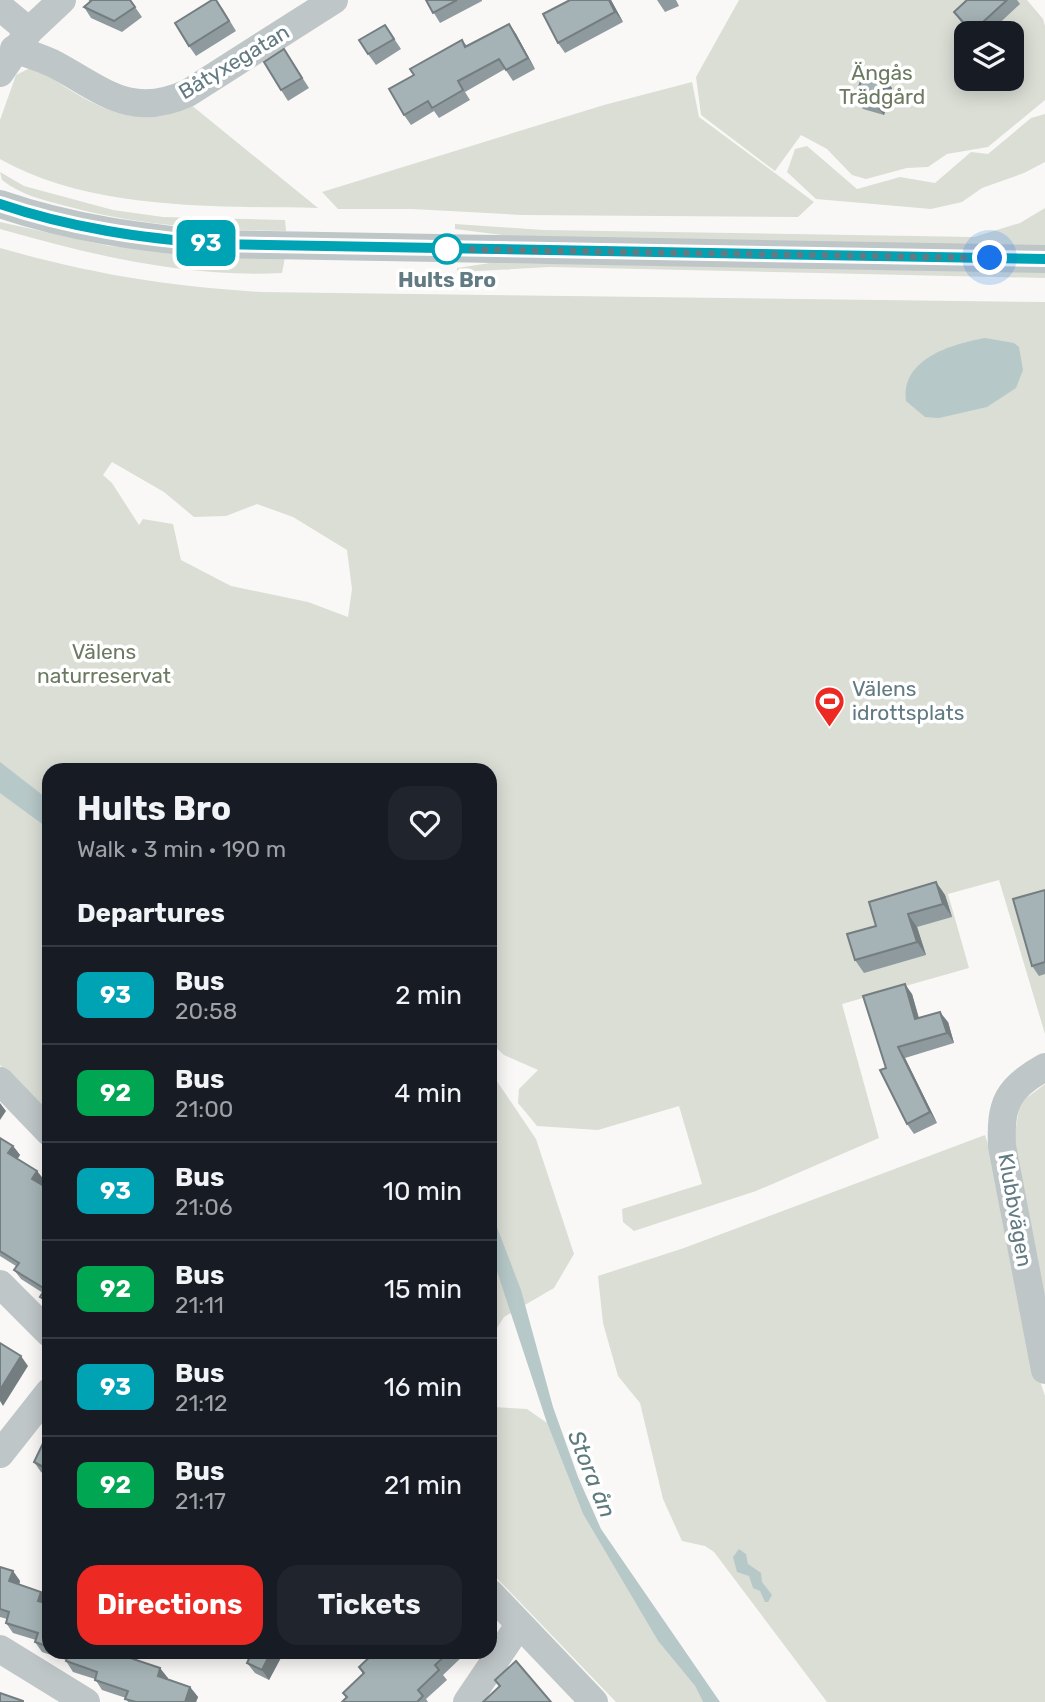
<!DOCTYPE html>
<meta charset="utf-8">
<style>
body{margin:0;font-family:Rubik,sans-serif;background:#20242c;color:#f1f3f6;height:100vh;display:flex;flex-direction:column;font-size:26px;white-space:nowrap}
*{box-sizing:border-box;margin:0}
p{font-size:23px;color:#9ea1a6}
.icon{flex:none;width:38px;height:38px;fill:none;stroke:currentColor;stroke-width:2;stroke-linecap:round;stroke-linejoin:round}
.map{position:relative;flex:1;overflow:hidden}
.side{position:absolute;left:42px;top:763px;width:455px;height:896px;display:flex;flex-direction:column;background:#171b24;border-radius:21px;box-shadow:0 4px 18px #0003}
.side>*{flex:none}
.badge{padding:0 14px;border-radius:10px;font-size:24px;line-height:46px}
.fabs{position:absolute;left:954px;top:21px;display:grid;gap:14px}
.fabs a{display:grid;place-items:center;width:70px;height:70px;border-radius:14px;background:#171b24;box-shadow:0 4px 18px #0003;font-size:35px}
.you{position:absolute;width:35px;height:35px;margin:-18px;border:5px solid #fff;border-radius:50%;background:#1a73e8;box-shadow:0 0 0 10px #1a73e833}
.map>.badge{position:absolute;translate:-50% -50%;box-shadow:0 0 0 4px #fff}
h2{padding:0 35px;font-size:26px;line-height:63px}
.round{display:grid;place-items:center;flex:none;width:74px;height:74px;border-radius:21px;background:#20242c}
.headline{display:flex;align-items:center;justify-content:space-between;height:119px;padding:0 35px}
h1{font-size:33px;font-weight:700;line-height:52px}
.action{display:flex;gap:14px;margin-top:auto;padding:14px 35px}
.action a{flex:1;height:80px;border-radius:21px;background:#ec2922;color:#fff;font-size:28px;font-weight:700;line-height:80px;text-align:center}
.action a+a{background:#20242c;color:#f1f3f6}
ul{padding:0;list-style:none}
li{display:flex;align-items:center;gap:21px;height:98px;padding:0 35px;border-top:2px solid #363941}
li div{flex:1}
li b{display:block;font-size:26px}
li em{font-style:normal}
li .badge{min-width:77px;font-weight:700;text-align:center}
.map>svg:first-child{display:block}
.green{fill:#daded5;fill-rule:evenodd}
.water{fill:#b7c8c9}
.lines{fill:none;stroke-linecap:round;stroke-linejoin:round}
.minor{stroke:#bfc6c8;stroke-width:28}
.wall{fill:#8e9a9d}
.shaded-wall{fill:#747d7f}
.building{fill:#a5b3b6;stroke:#747d7f;stroke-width:2}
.line-casing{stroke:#fff;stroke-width:16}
.line{stroke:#00a3b4;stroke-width:10}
.walk{stroke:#627a82;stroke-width:7;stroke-dasharray:0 12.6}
.stop-dot{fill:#fff;stroke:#00a3b4;stroke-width:3.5}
.labels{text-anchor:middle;stroke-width:7;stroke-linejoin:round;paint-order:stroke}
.street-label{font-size:21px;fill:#627a82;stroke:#fff}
.park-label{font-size:21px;fill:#6b7a61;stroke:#fff}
.stop-label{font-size:21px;font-weight:bold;fill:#627a82;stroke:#fff}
.poi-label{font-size:21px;fill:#627a82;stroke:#fff;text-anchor:start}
.water-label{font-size:23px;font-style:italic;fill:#5d7a7c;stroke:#fff}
</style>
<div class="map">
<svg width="1045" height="1702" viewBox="0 0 1045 1702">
<rect width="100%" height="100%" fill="#f9f8f6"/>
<g class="green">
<path d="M739,0H1027L1043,19L1045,26V100L988,147L947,154L928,167L907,168L866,179L852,175L827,149L801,135L775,171L701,115L696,77ZM966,33H1012V79H966Z"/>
<path d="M34,66C83,99 132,137 190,104L318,208C215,206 92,211 0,159V120L16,75Z"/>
<path d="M692,82L699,117L814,202L798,217L522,215L412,209H338L322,192L604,105Z"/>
<path d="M1045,114V162L1024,173L982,188L962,202L931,209L816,199L787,172L795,149L807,146L857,189L900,177L935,183L971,152L988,154L1031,118Z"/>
<path d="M0,172L24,186L113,210L163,217L285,220L286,231C211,230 139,226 66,206C43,200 21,195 2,180Z"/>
<path d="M1045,208V248L519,237L455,229V224L543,230L974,237L1020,223Z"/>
<path d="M0,222L109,246L285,257L282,273C187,278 91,255 0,229Z"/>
<path d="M0,248C92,274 166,286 261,292L1045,302V1034L999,880L948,894L969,968L842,1004L879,1138L756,1191L634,1231L623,1222L622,1209L702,1184L679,1106L598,1130L537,1126L518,1103L519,1089L538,1070L504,1055L490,1042V770H49V1116L0,1065ZM112,462L164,492L194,517L226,516L257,504L293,517L347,550L352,589L348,617L308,602L231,586L181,560L173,524L143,519L139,525L112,483L103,475Z"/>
<path d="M490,263L1045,270V278L550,267L457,272V268Z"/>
<path d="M490,1071L536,1139L574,1254L554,1288L504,1317L490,1339Z"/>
<path d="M1045,1084V1339L1012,1153L1020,1103Z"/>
<path d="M985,1135L997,1173L1032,1357L1045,1396V1702H827L714,1552L705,1546L682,1541L663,1499L640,1403L618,1376L603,1323L598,1276L684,1248Z"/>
<path d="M493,1407L527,1409L547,1423L583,1514L658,1641L695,1686L703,1702H616L490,1571V1409Z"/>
</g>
<g class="water">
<path d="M985,338L1014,343L1019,347L1023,370L1016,388L987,407L939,418L925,417L906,401C900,359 952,344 985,338Z"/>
<path d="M0,762L49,800V829L0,793Z"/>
<path d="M490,1209L521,1290L553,1407L578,1477L601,1529L720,1702H703L695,1686L658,1641L583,1514L547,1423L490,1250Z"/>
<path d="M739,1549L746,1554L748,1564L761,1573L762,1582L772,1595L768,1602H765L760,1591L753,1588L749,1576L737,1572L733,1557Z"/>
</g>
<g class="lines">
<g class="minor">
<path d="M0,7L29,31"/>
<path d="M14,49C28,54 43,58 56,65C104,91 131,119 188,93L334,0"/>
<path d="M0,73L29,31L62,0"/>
<path d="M0,204C70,228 142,238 215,244L1045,259"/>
<path d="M1045,1067C1007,1088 1000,1104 1002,1146L1045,1370"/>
<path d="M0,1081L49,1132"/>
<path d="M0,1284L49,1333"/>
<path d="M0,1454L49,1392"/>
<path d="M490,1593L594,1702"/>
<path d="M0,1649L86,1702"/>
<path d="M467,1702L519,1625"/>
</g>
</g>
<g class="wall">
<path d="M130,0L142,17L122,32L91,18L84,7L91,1Z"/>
<path d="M426,0H482V1L440,23Z"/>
<path d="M611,0L623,22L565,53L558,43Z"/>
<path d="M657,0H676L679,6L665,12Z"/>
<path d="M967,0H1017L1020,4L989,33H971L961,22L954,12Z"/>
<path d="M222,8L236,31L196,56L189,46Z"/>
<path d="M509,24L516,34L535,69L513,81L505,69L465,92L470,100L439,118L434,111L411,125L404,115L462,40L467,46Z"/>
<path d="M385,25L401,49L376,65L368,54Z"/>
<path d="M284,49L309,88L288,101L281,90Z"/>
<path d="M892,88L884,115L863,109L855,99Z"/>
<path d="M936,882L945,895L952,917L917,927L926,955L864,973L855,960L876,926Z"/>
<path d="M1045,890V974L1039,976L1032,966Z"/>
<path d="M912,994L919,1018L948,1022L954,1043L905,1058L937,1123L914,1134L907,1124L886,1068Z"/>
<path d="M0,1138L13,1146L20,1155L17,1159L37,1171L44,1180L41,1185L49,1189V1307L47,1306L40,1297L43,1293L21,1279L14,1270L16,1266L0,1256Z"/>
<path d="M49,1439V1476L41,1472L34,1462Z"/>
<path d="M0,1567L13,1571L20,1581L19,1585L41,1592L48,1602L49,1652H132L137,1660L168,1678L167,1679L190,1687L198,1697L196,1702H128L126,1698L102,1690L95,1679L73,1672L66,1661V1660L42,1652L35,1642L36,1640L13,1633L6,1623L7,1619L0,1617Z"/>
<path d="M239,1652H284L269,1680L255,1673L247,1663L250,1657Z"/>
<path d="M375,1652H461L464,1655L443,1675L447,1680L426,1699L428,1702H342L346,1698L343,1693L363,1674L359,1667Z"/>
</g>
<g class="shaded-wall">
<path d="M609,0H611L623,22L615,12Z"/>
<path d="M509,24L516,34L535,69L528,58Z"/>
<path d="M884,78L892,88L884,115L876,105Z"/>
<path d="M936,882L945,895L952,917L943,904Z"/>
<path d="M908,914L917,927L926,955L917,942Z"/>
<path d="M905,984L912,994L922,1030L915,1019Z"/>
<path d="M940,1012L948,1022L954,1043L947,1033Z"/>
<path d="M898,1047L905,1058L937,1123L930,1112Z"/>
<path d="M0,1103L6,1111L0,1120Z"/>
<path d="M13,1146L20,1155L15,1163L8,1153Z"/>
<path d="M37,1171L44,1180L39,1188L32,1179Z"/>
<path d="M21,1356L28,1366L3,1406L0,1401V1390Z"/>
<path d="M13,1571L20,1581L17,1592L9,1581Z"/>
<path d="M41,1592L48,1602L46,1611L38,1601Z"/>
<path d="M129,1652H132L137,1659L134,1667L127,1657Z"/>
<path d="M271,1652H284L269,1680L262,1670Z"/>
<path d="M160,1668L168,1678L165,1687L158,1676Z"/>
<path d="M190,1687L198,1697L196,1702H185Z"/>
</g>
<g class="building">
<path d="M90,0H130L135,7L114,21L84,7L91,1Z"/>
<path d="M212,0H216L229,21L189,46L175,23Z"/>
<path d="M426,0H457L433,13Z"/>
<path d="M570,0H609L615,12L558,43L543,14Z"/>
<path d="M967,0H1007L972,32L954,12Z"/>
<path d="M509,24L528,58L506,70L499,59L458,81L463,90L432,108L428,101L404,115L389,89L414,75L410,69L462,40L465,47Z"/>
<path d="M385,25L394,39L368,54L359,40Z"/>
<path d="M284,49L302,78L281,90L264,62Z"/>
<path d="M864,72L884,78L876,105L855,99Z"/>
<path d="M936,882L943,904L908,914L917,942L855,960L847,934L876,926L869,902Z"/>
<path d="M1045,890V962L1032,966L1013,899Z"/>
<path d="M905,984L915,1019L940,1012L947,1033L898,1047L930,1112L907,1124L880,1070L886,1068L863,996Z"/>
<path d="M0,1138L13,1146L8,1153L37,1171L32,1179L49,1189V1302L40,1297L45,1289L14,1270L19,1263L0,1251Z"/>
<path d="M0,1343L21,1356L0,1390Z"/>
<path d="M46,1437L49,1439V1470L34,1462Z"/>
<path d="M0,1567L13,1571L9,1581L41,1592L38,1601L49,1604V1647L35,1642L38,1633L6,1623L9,1612L0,1609Z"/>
<path d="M65,1652H129L127,1657L160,1668L158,1676L190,1687L185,1702H136L125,1699L128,1691L95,1680L97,1672L66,1661L69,1653Z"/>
<path d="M252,1652H271L262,1670L247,1663Z"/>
<path d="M375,1652H449L435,1665L439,1670L418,1690L423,1696L417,1702H342L347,1697L343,1693L364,1673L359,1667Z"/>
<path d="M516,1661L551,1702H483L500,1686L495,1680Z"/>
<path d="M0,1693L23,1701V1702H0Z"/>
</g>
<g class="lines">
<defs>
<path id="line" d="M0,204C70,228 142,238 215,244L1045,259"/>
</defs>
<use href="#line" class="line-casing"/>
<use href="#line" class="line"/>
<path class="walk" d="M447,249L990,258"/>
</g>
<defs>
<symbol id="stadium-pin" viewBox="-11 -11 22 30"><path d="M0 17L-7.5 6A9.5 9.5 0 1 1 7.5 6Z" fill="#ec2922" stroke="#fff"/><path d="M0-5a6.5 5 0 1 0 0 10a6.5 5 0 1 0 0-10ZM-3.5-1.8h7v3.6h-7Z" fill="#fff"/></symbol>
</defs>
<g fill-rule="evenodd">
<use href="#stadium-pin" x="812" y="684" width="35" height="47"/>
</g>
<circle class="stop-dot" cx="447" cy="249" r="14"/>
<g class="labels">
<g class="street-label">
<text transform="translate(234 62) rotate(-31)" y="7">Båtyxegatan</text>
<text transform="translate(1015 1210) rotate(80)" y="7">Klubbvägen</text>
</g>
<g class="park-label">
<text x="882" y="80">Ängås<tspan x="882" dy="24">Trädgård</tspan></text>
<text x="104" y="659">Välens<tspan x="104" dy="24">naturreservat</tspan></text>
</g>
<g class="stop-label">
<text x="447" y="287">Hults Bro</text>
</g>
<g class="poi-label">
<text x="852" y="696">Välens<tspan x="852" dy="24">idrottsplats</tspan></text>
</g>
<g class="water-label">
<text transform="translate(592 1474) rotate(68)" y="8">Stora ån</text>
</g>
</g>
</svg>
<div class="fabs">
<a><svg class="icon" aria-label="layers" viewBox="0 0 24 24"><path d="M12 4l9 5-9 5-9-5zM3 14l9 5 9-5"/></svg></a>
</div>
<div class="you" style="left:990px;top:258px"></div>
<b class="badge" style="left:206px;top:243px;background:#00a3b4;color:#fff">93</b>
<section class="side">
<div class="headline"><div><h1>Hults Bro</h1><p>Walk · 3 min · 190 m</p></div><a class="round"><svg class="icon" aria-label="heart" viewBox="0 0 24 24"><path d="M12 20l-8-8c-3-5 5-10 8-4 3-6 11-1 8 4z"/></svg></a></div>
<h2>Departures</h2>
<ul>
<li><span class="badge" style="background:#00a3b4;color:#fff">93</span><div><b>Bus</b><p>20:58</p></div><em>2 min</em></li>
<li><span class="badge" style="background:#00a651;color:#fff">92</span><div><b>Bus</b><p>21:00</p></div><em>4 min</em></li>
<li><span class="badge" style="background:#00a3b4;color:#fff">93</span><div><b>Bus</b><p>21:06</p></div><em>10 min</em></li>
<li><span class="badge" style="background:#00a651;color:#fff">92</span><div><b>Bus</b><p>21:11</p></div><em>15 min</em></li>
<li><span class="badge" style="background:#00a3b4;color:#fff">93</span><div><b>Bus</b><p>21:12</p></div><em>16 min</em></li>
<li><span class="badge" style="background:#00a651;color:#fff">92</span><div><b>Bus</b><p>21:17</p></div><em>21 min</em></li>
</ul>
<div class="action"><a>Directions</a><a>Tickets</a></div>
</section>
</div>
